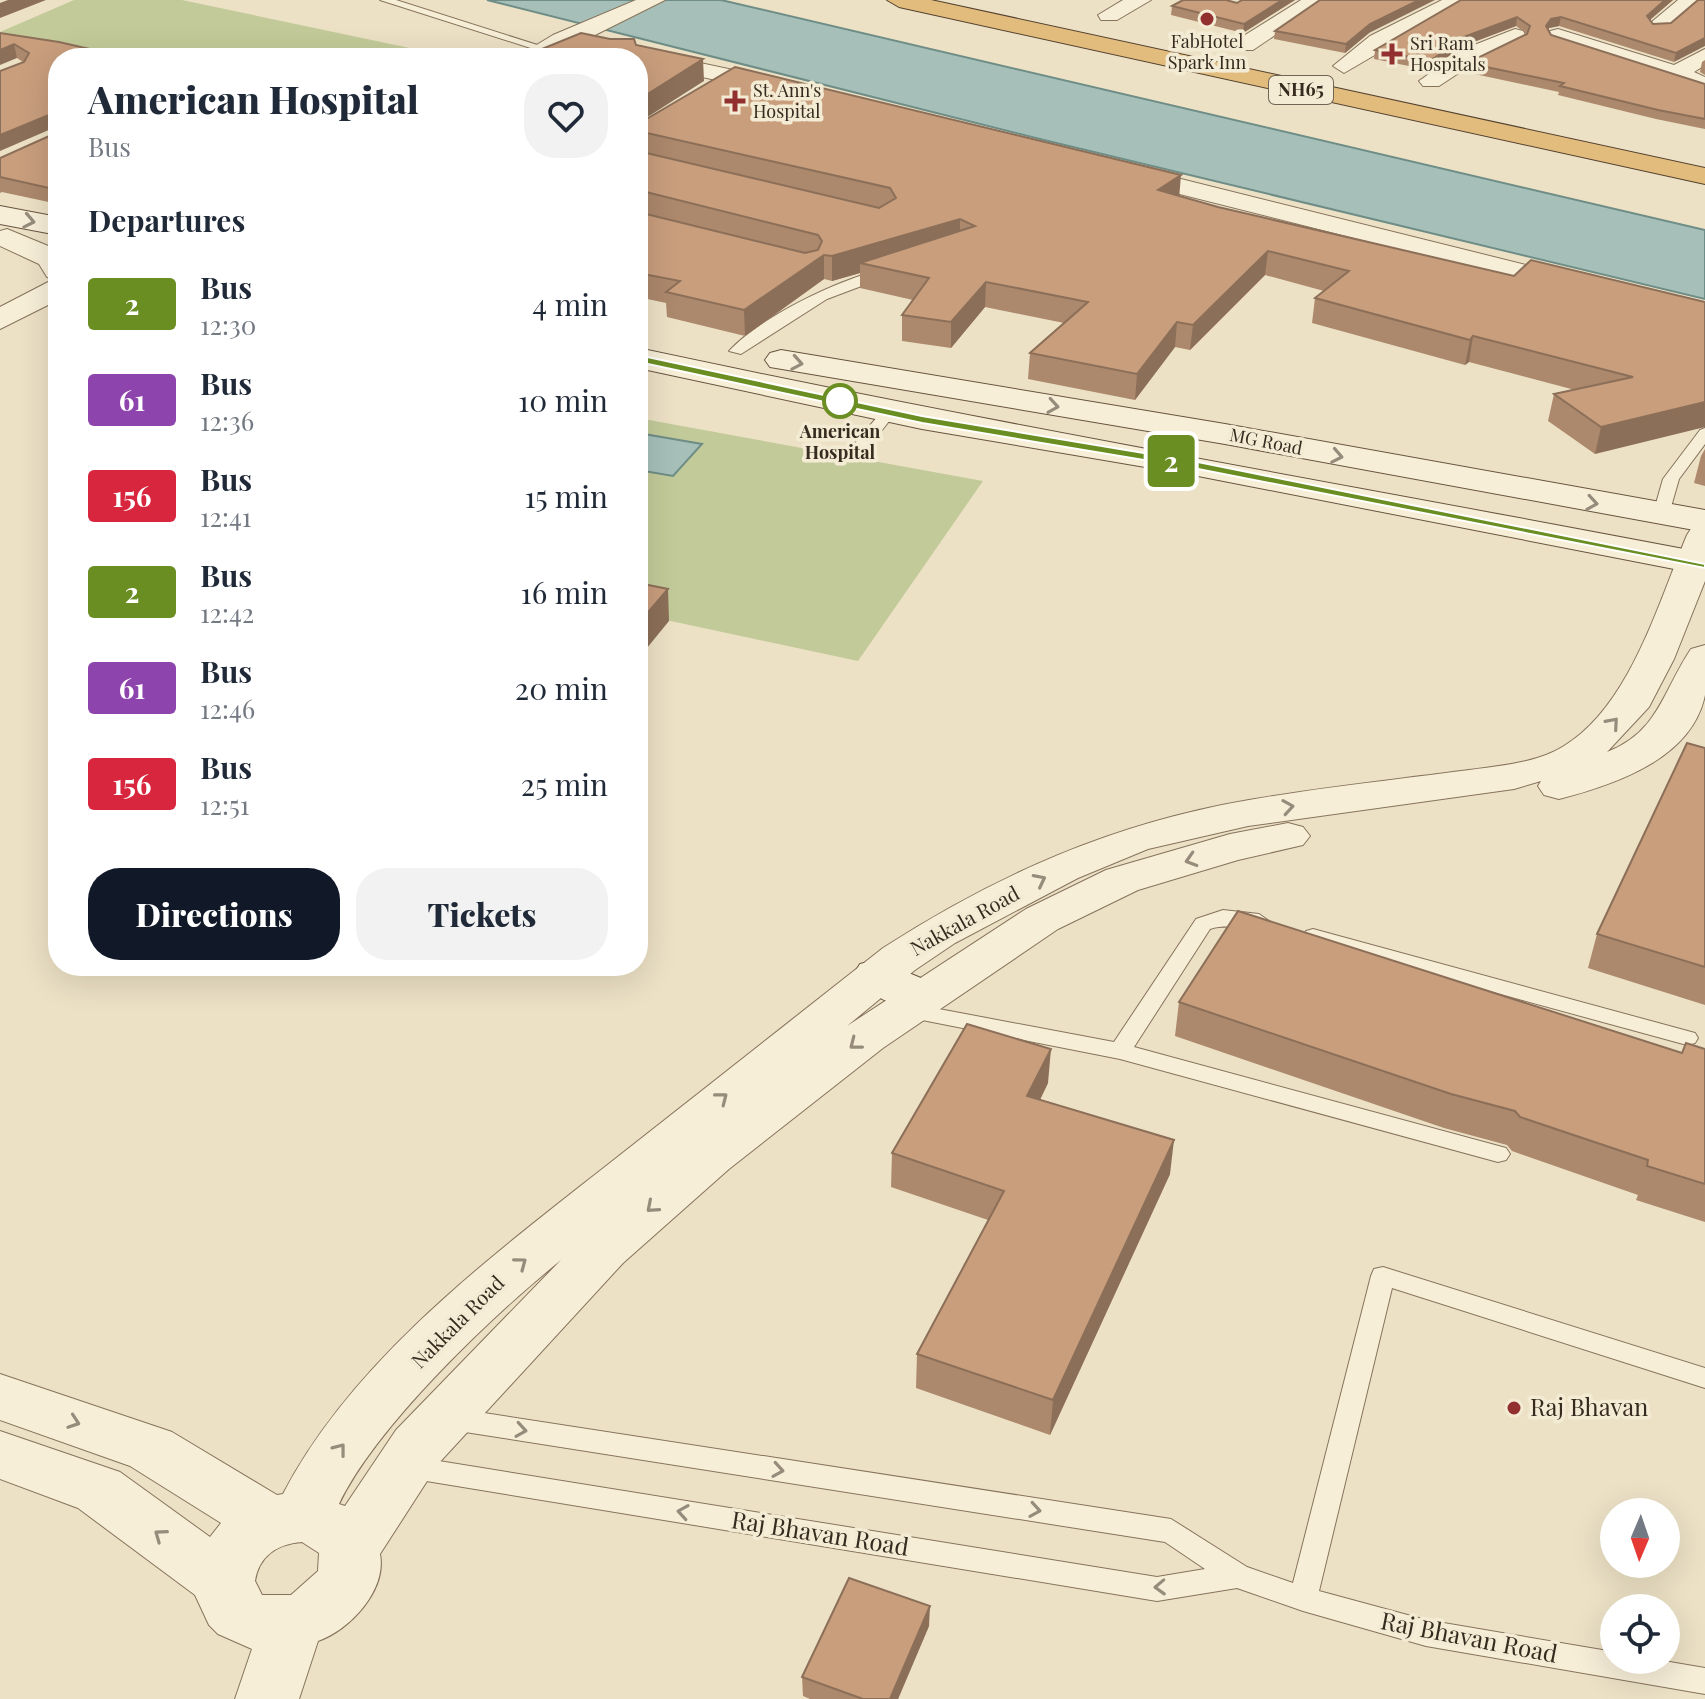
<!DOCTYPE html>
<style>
body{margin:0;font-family:"Playfair Display",serif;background:#f2f2f3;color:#1f2937;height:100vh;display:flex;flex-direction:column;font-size:30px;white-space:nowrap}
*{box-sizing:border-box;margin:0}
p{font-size:26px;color:#747a83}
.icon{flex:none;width:44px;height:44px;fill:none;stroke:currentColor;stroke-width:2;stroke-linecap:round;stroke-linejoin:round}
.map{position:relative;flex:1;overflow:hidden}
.details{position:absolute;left:48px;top:48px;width:600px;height:928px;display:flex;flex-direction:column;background:#fff;border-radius:32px;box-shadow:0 8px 32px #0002}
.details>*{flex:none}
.badge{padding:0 16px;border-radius:6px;font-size:28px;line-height:52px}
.needle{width:52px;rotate:182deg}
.fabs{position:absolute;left:1600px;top:1498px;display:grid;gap:16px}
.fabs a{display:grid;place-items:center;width:80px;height:80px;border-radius:50%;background:#fff;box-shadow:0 8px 32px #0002;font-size:40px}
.map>.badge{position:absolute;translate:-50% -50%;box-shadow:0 0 0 4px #fff}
h2{padding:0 40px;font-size:30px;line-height:72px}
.round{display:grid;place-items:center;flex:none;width:84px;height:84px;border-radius:32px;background:#f2f2f3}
.head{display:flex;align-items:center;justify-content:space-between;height:136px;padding:0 40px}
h1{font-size:38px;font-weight:800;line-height:60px}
.primary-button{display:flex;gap:16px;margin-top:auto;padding:16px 40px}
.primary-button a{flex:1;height:92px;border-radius:32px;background:#111827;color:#fff;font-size:32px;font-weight:800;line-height:92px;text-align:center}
.primary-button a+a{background:#f2f2f3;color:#1f2937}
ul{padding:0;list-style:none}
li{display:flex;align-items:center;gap:24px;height:96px;padding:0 40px}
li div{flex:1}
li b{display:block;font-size:30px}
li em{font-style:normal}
li .badge{min-width:88px;font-weight:700;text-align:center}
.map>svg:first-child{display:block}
.green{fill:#c3ca99}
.water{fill:#a6c0b9;stroke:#6e8d86;stroke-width:2}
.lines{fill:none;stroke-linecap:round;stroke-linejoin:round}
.service-casing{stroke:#86735c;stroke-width:2}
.minor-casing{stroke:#86735c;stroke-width:2}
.tertiary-casing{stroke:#86735c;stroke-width:2}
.secondary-casing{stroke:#68543f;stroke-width:2}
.trunk-casing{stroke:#544130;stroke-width:2}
.service{fill:#f7eed8;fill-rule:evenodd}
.minor{fill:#f7eed8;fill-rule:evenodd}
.tertiary{fill:#f7eed8;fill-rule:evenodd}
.secondary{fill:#f7eed8;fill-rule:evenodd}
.trunk{fill:#e2bc7c;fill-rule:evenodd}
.wall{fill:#ac886c}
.shaded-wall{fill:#8c6f58}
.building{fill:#c89e7d;stroke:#8c6f58;stroke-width:2}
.oneway{stroke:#978c7c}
.line{fill:#6b8e23;stroke:#fff;stroke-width:2}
.poi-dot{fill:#92302f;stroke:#f4ebd4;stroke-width:3}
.stop-dot{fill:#fff;stroke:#6b8e23;stroke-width:4}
.labels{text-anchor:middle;stroke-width:7;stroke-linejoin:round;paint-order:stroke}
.far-poi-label{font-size:18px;fill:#372b1f;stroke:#f4ebd4;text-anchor:start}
.shield{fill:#f4ebd4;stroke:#706555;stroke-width:2}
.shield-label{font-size:18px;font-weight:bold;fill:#372b1f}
.far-stop-label{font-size:18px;font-weight:bold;fill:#372b1f;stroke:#f4ebd4}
.far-street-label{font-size:18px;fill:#372b1f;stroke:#f4ebd4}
.street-label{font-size:20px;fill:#372b1f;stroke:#f4ebd4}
.near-poi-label{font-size:24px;fill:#372b1f;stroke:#f4ebd4;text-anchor:start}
.near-street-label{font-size:24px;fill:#372b1f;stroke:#f4ebd4}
</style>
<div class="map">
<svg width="1705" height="1699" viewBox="0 0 1705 1699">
<rect width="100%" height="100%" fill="#ece1c5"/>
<g class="green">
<path d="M74,0H182L457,58H115L0,32Z"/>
<path d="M638,418L983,481L858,661L638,614Z"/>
</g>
<g class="water">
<path d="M487,0H721L1705,230V299L1044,140Z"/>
<path d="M644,434L702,444L673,476L638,470V440Z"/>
</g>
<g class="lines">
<defs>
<g id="service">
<path d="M380,0H396L550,49L540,51Z"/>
<path d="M883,269L888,270V276L827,299L741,354L729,351C762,316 836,281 883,269Z"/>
<path d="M889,407L894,409V415L867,449H855V443L884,409Z"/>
<path d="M1705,428V444L1679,479L1669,514L1661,519L1655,517L1653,514L1663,479L1700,430Z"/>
<path d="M1223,910L1259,914L1269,921C1259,933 1229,922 1210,929L1134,1047L1506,1148L1510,1154L1506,1160L1498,1162L1120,1059L907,1017L899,1015L896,1010L899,1005L907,1003L1114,1042L1196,919Z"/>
<path d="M1313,929L1695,1033L1698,1038L1695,1043L1687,1045L1306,941L1303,936L1306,931Z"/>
<path d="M1383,1267L1705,1368V1388L1392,1288L1319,1591L1426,1620L1614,1652V1660H1658L1705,1668V1694L1426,1646L1303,1611L1237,1588L1157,1601L408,1478L399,1475L395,1467L399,1459L408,1456L1157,1577L1205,1569L1165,1542L452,1430L443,1427L439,1419L443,1411L452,1408L1171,1519L1247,1567L1293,1583L1371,1276L1374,1269Z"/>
</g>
<g id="minor">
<path d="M636,0H665L587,39L776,79L788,86L776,93L638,63V58H614L567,48L544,58H515L553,35Z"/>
<path d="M1123,0H1151L1117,20H1101L1098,15Z"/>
<path d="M1301,0H1327L1253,50H1237L1234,45L1237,40Z"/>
<path d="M1442,0H1469L1344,73L1333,66L1370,36Z"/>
<path d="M1678,0H1702L1667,30H1651L1648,25Z"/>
<path d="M1515,29L1523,31L1526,36L1523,41L1480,59L1439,86H1423L1419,81L1464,49Z"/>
<path d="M1558,29L1674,65L1705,49V65L1694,72L1705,77V93L1671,78L1641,72L1550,41L1547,36L1550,31Z"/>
<path d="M1125,165L1582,279L1586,285L1582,291L1572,293L1116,178L1112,173Z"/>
</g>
<g id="tertiary">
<path d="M7,229L58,250V300L0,329V307L54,279L47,277L39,264L0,246V231Z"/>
<path d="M1705,524V581L1674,659L1649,707L1607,752C1659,732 1663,690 1691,649L1705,645C1705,661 1705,680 1705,695C1692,759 1614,785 1559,799L1544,795L1538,786L1541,781L1514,789L1248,826L1148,849L1078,878L955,943L915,970L847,1026L1026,909L1106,870L1230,834L1288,823L1303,827L1310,836L1303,845L1238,860L1138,890L1058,929L883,1048L729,1169L623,1263L438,1464L380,1554C387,1590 350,1630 318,1641L299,1699H235L252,1649L218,1634L209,1625L195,1595L78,1508L0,1479V1431L120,1472L210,1537L221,1523L130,1466L0,1420V1374L172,1432L277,1495L283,1494C354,1357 496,1253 615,1159C704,1089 793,1019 883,948C998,874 1114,823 1249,800C1317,788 1385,781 1453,772C1488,767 1534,765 1564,746C1630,706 1658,603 1687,535L1692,527ZM561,1260L396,1430L345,1506L339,1504C377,1425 492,1316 561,1260ZM302,1542L319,1553L318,1571L291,1595H262L255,1581C259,1556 277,1544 302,1542Z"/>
</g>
<g id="secondary">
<path d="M0,206L58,217V235L0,224Z"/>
<path d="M638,348C992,424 1349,485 1705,553V575L1198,476L922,429L638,368Z"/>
<path d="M781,350L1225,424L1705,510V532L1225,444L770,367L765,360L770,353Z"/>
<path d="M877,960L938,985L945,996L938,1007C911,1015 869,999 853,975L860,964Z"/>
</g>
<path id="trunk" d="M887,0H931L1705,168V184L899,7Z"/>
</defs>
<use href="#service" class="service-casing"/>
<use href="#minor" class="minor-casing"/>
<use href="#tertiary" class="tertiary-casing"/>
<use href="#secondary" class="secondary-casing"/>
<use href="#trunk" class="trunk-casing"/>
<use href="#service" class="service"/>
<use href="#minor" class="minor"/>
<use href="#tertiary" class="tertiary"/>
<use href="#secondary" class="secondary"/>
<use href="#trunk" class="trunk"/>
</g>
<g class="wall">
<path d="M1242,0H1295L1243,33L1171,15L1172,6L1237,3Z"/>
<path d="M1461,0H1673L1650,20L1653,24L1671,23L1698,0L1674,62L1559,26L1549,28L1548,30L1551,35L1705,84V129L1656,119L1558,95L1559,92L1465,72L1467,63L1527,34L1516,26L1463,46L1429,70L1374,59L1375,50Z"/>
<path d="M1275,31L1369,33L1345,53L1274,39Z"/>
<path d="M0,33L58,58V204L2,192L0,193V158L56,133V127L23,62L17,58Z"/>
<path d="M1705,60V75L1700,72L1702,62Z"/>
<path d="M638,124L1179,196L1218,207L1514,276L1705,302L1595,454L1548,421L1554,394L1575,390L1469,362L1465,365L1312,323L1315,298L1324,291L1265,275L1190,350L1175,347L1135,400L1028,379L1030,353L1064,323L985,307L951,348L902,341V315L913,300L860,288V273L832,281L824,279L745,336L667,317L666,303L638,297Z"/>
<path d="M1705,449V486L1694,483L1701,456Z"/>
<path d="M1705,748V1005L1588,968L1597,934Z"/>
<path d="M1179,1002L1682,1053L1705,1049V1222L1636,1200L1638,1195L1512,1151L1507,1145L1444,1128L1175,1036Z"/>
<path d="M1048,1083L1040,1100L1170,1174L1050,1435L916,1388L917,1354L988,1220L891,1187L892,1153Z"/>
<path d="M929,1626L898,1699H810L803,1696L802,1677Z"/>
</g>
<g class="shaded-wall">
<path d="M8,0H46L0,18V3Z"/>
<path d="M1282,0H1295L1243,33L1244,24Z"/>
<path d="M1419,0H1435L1369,33L1345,53L1346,44L1370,24Z"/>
<path d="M1665,0H1673L1645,24L1647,16Z"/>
<path d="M1517,17L1516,26L1463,46L1429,70L1430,61L1464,37Z"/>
<path d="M1561,17L1559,26L1549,28L1544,34L1546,26L1551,19Z"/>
<path d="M1705,38V46L1674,62L1676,53Z"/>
<path d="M14,44L17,58L0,65V50Z"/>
<path d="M703,59L704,81L638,123V100Z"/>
<path d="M56,112L58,126L0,151V135Z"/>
<path d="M1181,175L1179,199L1158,190Z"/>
<path d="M960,219V243L860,263V273L832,281V256Z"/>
<path d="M1268,251L1265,275L1190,350L1193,325Z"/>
<path d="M824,255V279L745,336L744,310Z"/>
<path d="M986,282L985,307L951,348V322Z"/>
<path d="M1177,322L1175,347L1135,400L1137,374Z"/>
<path d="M1473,336L1469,362L1465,365L1470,340Z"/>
<path d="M1705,402V427L1595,454L1601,427Z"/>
<path d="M668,589L669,621L638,659V624Z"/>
<path d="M1051,1049L1048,1083L1025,1130L1027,1096Z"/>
<path d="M1174,1140L1170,1174L1050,1435L1053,1400Z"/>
<path d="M930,1606L929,1626L898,1699H890Z"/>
</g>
<g class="building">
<path d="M1183,0H1226L1237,3L1242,0H1282L1244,24L1172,6Z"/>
<path d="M1320,0H1419L1370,24L1346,44L1275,31Z"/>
<path d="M1461,0H1665L1647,16L1653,24L1671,23L1698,0H1705V38L1676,53L1561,17L1551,19L1546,26L1551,35L1705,84V119L1658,110L1560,86L1564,83L1467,63L1527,34L1530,26L1517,17L1464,37L1430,61L1375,50Z"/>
<path d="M0,33L59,42L129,58H58V190L0,177V158L56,133V112L0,135V71L24,62L29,53L14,44L0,50Z"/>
<path d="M581,33L610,39H634L636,45L703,59L638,100V58H520Z"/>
<path d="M735,67L1181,175L1158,190L1218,207L1514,276L1531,260L1705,302V402L1601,427L1554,394L1633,377L1473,336L1470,340L1315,298L1349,271L1268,251L1193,325L1177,322L1137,374L1030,353L1088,302L986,282L951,322L902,315L929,278L860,263L975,226L960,219L832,256L824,255L744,310L666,292L680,281L638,273V212L805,253L818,250L822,241L818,235L638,190V151L879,208L896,198L890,188L638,131V124Z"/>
<path d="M638,583L668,589L638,624Z"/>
<path d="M1687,743L1705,748V967L1597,934Z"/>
<path d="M1238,911L1682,1053L1686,1043L1705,1049V1184L1647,1166L1648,1160L1520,1117L1515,1111L1451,1094L1179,1002Z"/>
<path d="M967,1024L1051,1049L1027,1096L1174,1140L1053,1400L917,1354L1004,1191L892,1153Z"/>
<path d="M849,1578L930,1606L890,1699H863L802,1677Z"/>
</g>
<defs><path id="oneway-chevron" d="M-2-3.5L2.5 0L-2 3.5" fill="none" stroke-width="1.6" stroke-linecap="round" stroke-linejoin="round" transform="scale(2)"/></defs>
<g class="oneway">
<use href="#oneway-chevron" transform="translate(29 221) rotate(11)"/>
<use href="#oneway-chevron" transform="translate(797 363) rotate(10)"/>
<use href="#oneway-chevron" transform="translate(1053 406) rotate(9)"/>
<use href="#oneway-chevron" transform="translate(1337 456) rotate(11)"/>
<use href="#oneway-chevron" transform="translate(1592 503) rotate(9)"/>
<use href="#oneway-chevron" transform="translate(1613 723) rotate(-49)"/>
<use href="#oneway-chevron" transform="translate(1288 807) rotate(-9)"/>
<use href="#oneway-chevron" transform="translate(1191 860) rotate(163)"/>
<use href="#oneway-chevron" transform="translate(1040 880) rotate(-27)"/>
<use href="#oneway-chevron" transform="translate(855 1044) rotate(142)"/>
<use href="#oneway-chevron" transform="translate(722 1098) rotate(-38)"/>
<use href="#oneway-chevron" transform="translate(652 1207) rotate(139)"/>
<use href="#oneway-chevron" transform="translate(521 1263) rotate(-37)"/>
<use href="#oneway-chevron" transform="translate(74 1422) rotate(19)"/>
<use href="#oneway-chevron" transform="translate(521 1430) rotate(9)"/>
<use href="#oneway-chevron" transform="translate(340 1449) rotate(-52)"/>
<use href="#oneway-chevron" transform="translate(778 1470) rotate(9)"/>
<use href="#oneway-chevron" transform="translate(1035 1510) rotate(9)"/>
<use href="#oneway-chevron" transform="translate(683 1512) rotate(-171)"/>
<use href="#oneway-chevron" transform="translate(160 1535) rotate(-144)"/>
<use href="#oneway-chevron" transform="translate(1160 1587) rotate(178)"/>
</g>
<path class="line" d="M638,355L922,416L1198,462L1705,564V568L1198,469L922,423L634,361Z"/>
<g class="poi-dot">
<circle cx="1207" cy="19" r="8"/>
<path d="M1388 42h8v8h8v8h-8v8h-8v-8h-8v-8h8z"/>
<path d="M731 89h8v8h8v8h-8v8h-8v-8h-8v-8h8z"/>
<circle cx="1514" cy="1408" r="8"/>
</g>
<circle class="stop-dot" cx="840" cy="401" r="16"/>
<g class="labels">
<g class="far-poi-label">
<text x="1207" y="48" text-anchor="middle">FabHotel<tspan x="1207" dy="21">Spark Inn</tspan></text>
<text x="1410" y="50">Sri Ram<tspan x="1410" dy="21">Hospitals</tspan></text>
<text x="753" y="97">St. Ann's<tspan x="753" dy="21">Hospital</tspan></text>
</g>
<rect class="shield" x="1269" y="76" width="64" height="28" rx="6"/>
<g class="shield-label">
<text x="1301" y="96">NH65</text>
</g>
<g class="far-stop-label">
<text x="840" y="438">American<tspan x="840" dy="21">Hospital</tspan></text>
</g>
<g class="far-street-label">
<text transform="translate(1266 442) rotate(11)" y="6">MG Road</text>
</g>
<g class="street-label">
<text transform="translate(965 921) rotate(-29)" y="7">Nakkala Road</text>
<text transform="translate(458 1322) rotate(-45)" y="7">Nakkala Road</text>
</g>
<g class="near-poi-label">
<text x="1530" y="1416">Raj Bhavan</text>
</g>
<g class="near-street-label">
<text transform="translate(820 1534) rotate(9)" y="8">Raj Bhavan Road</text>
<text transform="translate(1469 1638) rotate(11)" y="8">Raj Bhavan Road</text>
</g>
</g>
</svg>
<div class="fabs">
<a><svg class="needle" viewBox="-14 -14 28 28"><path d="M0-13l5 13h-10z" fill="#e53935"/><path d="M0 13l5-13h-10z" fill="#747a83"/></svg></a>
<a><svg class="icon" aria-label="locate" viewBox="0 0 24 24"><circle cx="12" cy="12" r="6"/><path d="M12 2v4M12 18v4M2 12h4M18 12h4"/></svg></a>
</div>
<b class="badge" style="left:1171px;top:461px;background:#6b8e23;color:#fff">2</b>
<section class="details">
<div class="head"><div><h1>American Hospital</h1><p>Bus</p></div><a class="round"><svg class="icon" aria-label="heart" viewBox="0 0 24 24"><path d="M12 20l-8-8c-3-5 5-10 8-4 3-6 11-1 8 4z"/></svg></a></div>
<h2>Departures</h2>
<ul>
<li><span class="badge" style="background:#6b8e23;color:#fff">2</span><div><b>Bus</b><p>12:30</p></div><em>4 min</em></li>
<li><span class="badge" style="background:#8e44ad;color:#fff">61</span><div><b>Bus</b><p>12:36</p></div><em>10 min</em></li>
<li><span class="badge" style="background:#d7263d;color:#fff">156</span><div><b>Bus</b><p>12:41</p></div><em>15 min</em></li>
<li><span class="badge" style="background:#6b8e23;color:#fff">2</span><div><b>Bus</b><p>12:42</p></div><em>16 min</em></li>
<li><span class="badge" style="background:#8e44ad;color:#fff">61</span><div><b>Bus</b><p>12:46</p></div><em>20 min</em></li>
<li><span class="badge" style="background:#d7263d;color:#fff">156</span><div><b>Bus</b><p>12:51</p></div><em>25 min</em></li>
</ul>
<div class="primary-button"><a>Directions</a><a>Tickets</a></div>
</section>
</div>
